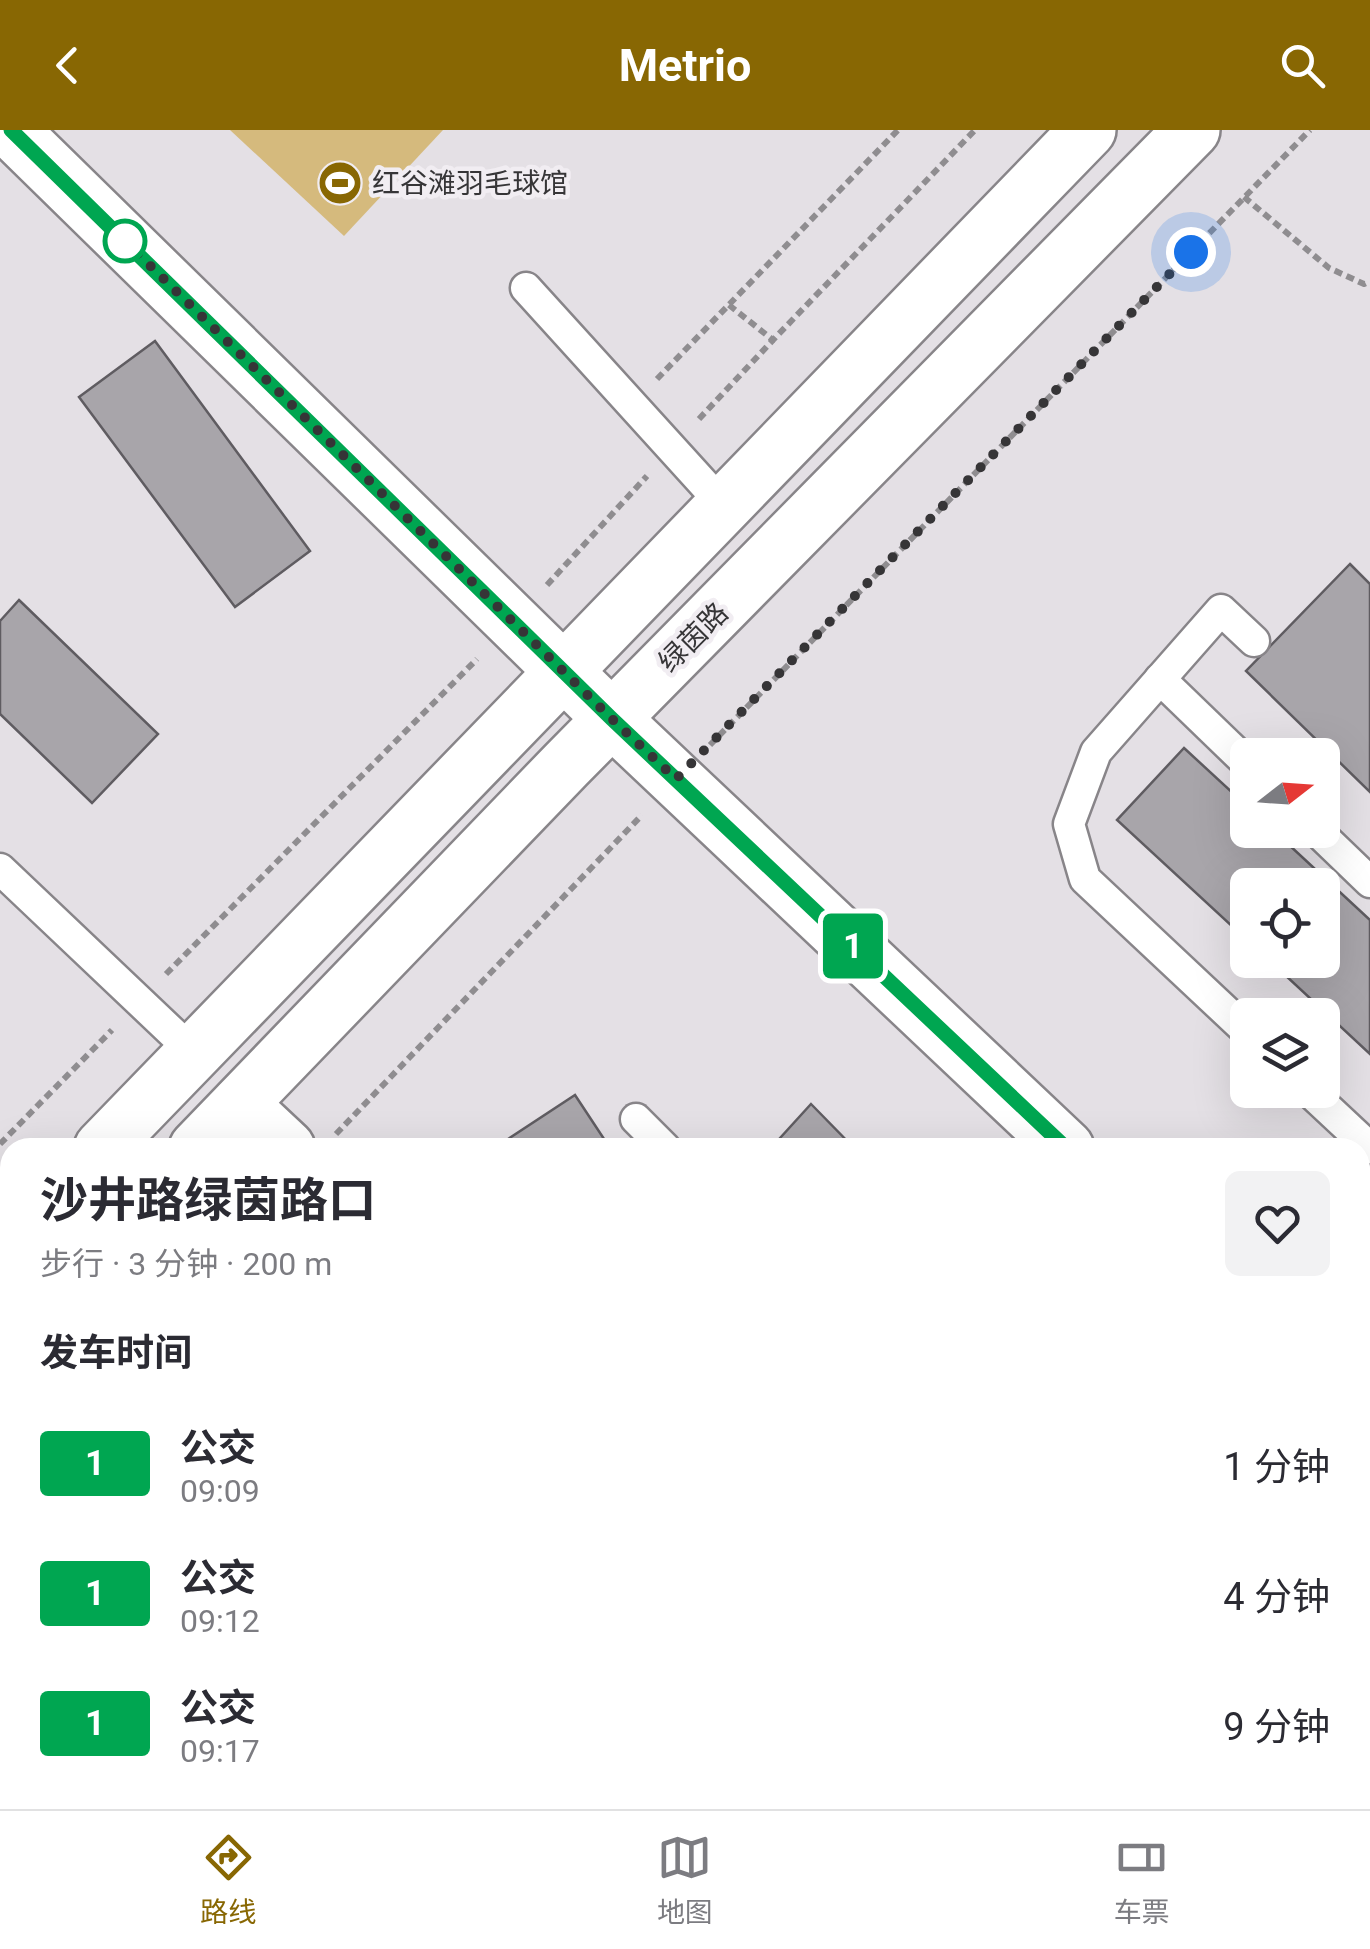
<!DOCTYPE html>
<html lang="zh">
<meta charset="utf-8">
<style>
body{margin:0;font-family:Roboto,"Noto Sans SC",sans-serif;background:#f2f2f3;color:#2b2b33;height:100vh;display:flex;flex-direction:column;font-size:38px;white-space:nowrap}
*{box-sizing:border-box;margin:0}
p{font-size:32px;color:#7c7c81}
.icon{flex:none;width:55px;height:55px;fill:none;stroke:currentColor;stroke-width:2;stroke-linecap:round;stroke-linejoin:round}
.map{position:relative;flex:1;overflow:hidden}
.side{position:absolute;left:0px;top:1008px;width:1370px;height:672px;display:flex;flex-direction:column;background:#fff;border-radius:30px 30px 0 0;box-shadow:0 10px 40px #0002}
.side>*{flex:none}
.badge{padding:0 20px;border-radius:8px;font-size:35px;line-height:65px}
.needle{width:65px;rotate:73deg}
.controls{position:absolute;left:1230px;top:608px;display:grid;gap:20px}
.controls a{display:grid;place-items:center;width:110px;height:110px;border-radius:15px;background:#fff;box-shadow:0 10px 40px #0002;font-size:50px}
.you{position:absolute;width:50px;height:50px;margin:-25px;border:8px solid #fff;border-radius:50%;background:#1a73e8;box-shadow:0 0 0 15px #1a73e833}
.map>.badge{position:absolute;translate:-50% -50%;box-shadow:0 0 0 5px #fff}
h2{padding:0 40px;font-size:38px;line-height:90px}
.round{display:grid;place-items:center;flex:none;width:105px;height:105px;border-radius:15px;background:#f2f2f3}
.headline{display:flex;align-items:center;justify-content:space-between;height:170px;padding:0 40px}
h1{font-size:48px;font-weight:700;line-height:75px}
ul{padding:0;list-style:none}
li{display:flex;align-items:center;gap:30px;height:130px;padding:0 40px}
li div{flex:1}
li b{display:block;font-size:38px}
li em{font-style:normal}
li .badge{min-width:110px;font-weight:700;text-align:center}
header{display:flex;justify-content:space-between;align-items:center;height:130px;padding:0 40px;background:#886703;color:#fff;font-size:45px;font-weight:700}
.tab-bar{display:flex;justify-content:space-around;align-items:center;height:140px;border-top:2px solid #e1e1e2;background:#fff;font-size:28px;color:#7c7c81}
.tab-bar a{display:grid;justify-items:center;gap:5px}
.tab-bar .current{color:#886703}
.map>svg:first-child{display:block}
.green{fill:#d5ba7d}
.building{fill:#a8a5aa;stroke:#5f5c61;stroke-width:2.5}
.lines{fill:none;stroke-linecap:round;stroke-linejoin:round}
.service-casing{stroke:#888589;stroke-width:35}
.minor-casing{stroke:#888589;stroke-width:60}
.tertiary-casing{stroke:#888589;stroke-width:60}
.secondary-casing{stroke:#888589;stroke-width:60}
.path{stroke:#8f8d90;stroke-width:6;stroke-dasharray:8 5;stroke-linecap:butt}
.service{stroke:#fff;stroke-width:30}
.minor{stroke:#fff;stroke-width:55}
.tertiary{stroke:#fff;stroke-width:55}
.secondary{stroke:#fff;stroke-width:55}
.line-casing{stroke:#fff;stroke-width:22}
.line{stroke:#00a651;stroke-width:15}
.walk{stroke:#363537;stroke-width:10;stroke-dasharray:0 18}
.stop-dot{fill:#fff;stroke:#00a651;stroke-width:5}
.labels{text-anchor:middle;stroke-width:9;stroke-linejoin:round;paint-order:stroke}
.poi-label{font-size:28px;fill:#363537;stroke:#f1edf2;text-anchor:start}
.street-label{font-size:28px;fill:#363537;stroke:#f1edf2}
</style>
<header><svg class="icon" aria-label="back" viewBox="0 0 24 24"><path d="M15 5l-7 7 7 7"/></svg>Metrio<svg class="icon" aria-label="search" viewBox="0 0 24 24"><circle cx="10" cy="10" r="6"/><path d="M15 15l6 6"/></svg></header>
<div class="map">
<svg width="1370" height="1679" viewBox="0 0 1370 1679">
<rect width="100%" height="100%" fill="#e4e0e5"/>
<g class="green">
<path d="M230,0H443L344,106Z"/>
<path d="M328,1670H504L515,1679H321Z"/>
</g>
<g class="building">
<path d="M155,211L310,421L235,477L79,267Z"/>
<path d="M1350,434L1370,454V662L1246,541Z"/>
<path d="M19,470L158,604L92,673L0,584V491Z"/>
<path d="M1184,618L1248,677V700H1273L1370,790V924L1269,830H1322V755H1248V811L1117,690Z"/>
<path d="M575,965L610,1018H501L499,1015Z"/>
<path d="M811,974L854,1018H771Z"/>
<path d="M1360,1485L1370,1495V1651L1360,1641Z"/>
<path d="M48,1670H165L174,1679H44Z"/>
<path d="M586,1670H733L743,1679H596Z"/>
<path d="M1078,1670H1202L1208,1679H1084Z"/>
</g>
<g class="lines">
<defs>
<g id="service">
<path d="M526,158L724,376"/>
<path d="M1160,549L1248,634"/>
<path d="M1316,700L1370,752"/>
<path d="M0,739L194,923"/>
<path d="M1248,902L1085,749L1069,694L1096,622L1221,480L1254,511"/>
<path d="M1308,960L1370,1018"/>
<path d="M636,989L665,1018"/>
<path d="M1360,1214L1370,1204"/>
<path d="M504,1670L515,1679"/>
<path d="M1326,1670L1335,1679"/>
<path d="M326,1679L332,1670"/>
</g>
<g id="minor">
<path d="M240,974L287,1018"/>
<path d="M986,1670L995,1679"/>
</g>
<g id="tertiary">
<path d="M11,0L612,589L1066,1018"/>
<path d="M1360,1295L1370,1305"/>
</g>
<g id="secondary">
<path d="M102,1018L1088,0"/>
<path d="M197,1018L566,635L1192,0"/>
<path d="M0,1123L10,1113"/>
<path d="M0,1222L10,1212"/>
</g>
</defs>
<use href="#service" class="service-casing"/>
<use href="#minor" class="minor-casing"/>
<use href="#tertiary" class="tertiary-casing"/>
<use href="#secondary" class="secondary-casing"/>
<g class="path">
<path d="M1244,67L1329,138L1364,154L1370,151"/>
<path d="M729,175L773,210L975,0"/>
<path d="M657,249L898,0"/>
<path d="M699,289L773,210"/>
<path d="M547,455L647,346"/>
<path d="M710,615L1310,0"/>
<path d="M166,844L477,529"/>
<path d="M336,1004L642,685"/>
<path d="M0,1014L112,900"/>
<path d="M0,1360L10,1349"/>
</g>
<use href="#service" class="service"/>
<use href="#minor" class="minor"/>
<use href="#tertiary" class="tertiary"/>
<use href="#secondary" class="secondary"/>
</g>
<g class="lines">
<defs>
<path id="line" d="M11,0L612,589L1066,1018"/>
</defs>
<use href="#line" class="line-casing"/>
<use href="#line" class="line"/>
<path class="walk" d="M125,111L612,589L676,649L1191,122"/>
</g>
<defs>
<symbol id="stadium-disc" viewBox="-11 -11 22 22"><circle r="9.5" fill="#886703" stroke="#f1edf2"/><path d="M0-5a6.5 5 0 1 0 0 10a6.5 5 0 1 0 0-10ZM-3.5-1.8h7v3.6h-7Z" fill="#fff"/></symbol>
</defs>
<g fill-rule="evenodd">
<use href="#stadium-disc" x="315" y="28" width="50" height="50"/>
</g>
<circle class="stop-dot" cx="125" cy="111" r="20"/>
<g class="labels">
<g class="poi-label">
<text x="372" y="63">红谷滩羽毛球馆</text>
</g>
<g class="street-label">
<text transform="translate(693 507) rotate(-45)" y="10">绿茵路</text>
</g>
</g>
</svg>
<div class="controls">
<a><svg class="needle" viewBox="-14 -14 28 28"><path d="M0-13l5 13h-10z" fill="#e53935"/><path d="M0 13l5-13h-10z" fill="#7c7c81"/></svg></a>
<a><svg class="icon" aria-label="locate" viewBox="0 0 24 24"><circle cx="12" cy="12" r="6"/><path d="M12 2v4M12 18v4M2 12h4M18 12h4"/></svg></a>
<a><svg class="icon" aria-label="layers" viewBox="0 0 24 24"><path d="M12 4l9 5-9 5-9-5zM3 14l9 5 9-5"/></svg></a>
</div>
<div class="you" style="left:1191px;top:122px"></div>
<b class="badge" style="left:853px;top:816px;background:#00a651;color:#fff">1</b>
<section class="side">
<div class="headline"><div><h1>沙井路绿茵路口</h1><p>步行 · 3 分钟 · 200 m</p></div><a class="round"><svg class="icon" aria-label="heart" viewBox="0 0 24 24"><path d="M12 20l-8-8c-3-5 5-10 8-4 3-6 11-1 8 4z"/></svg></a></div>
<h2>发车时间</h2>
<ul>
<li><span class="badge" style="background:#00a651;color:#fff">1</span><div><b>公交</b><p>09:09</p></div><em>1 分钟</em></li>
<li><span class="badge" style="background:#00a651;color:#fff">1</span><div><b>公交</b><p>09:12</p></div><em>4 分钟</em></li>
<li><span class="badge" style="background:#00a651;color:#fff">1</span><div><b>公交</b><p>09:17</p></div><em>9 分钟</em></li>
</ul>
</section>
</div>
<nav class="tab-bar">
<a class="current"><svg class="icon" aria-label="directions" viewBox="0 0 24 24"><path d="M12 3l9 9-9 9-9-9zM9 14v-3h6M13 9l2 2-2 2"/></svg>路线</a>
<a><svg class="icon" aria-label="map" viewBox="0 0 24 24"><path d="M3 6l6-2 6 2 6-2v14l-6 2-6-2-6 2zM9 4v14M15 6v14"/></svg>地图</a>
<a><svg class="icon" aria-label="tickets" viewBox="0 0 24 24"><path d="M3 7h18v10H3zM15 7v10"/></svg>车票</a>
</nav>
